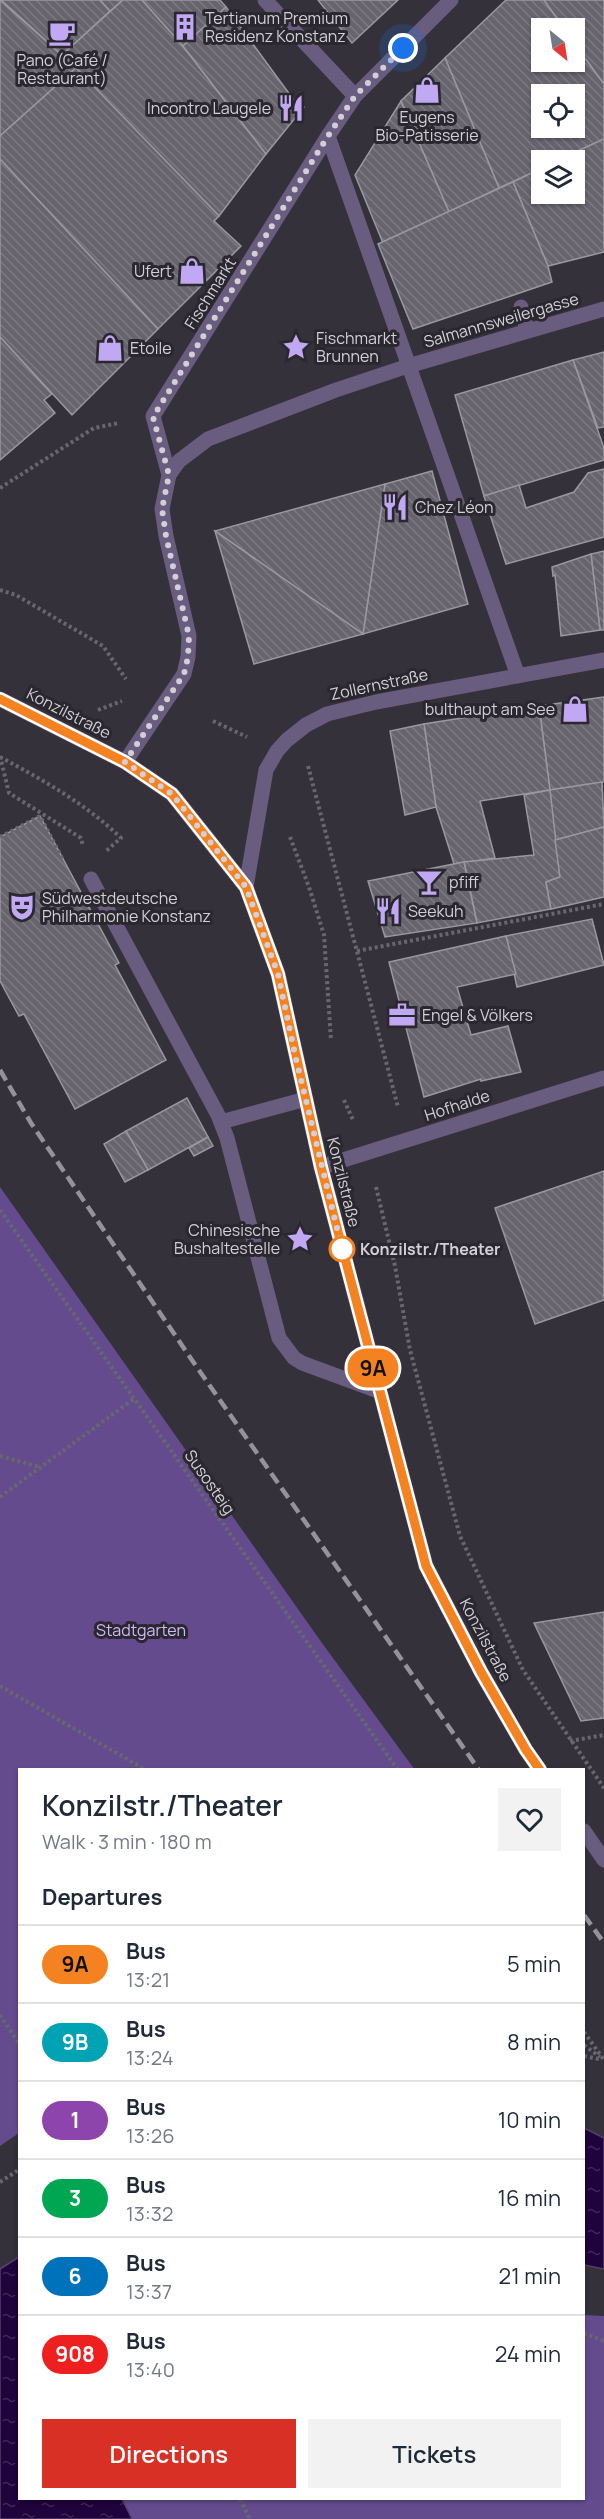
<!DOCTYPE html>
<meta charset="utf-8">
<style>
body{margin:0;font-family:Manrope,sans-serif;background:#f2f2f3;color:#1f2937;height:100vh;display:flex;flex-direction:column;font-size:22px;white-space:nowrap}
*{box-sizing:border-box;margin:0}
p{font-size:20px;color:#747a83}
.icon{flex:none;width:33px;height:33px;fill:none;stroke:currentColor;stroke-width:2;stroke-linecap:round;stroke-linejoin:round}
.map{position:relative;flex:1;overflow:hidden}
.sheet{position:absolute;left:18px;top:1768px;width:567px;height:732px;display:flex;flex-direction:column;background:#fff;border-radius:0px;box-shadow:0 2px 4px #0004}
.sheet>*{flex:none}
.badge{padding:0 12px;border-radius:20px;font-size:21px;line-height:39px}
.needle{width:39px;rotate:150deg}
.controls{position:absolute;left:531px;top:18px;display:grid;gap:12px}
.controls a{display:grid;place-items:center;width:54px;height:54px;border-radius:0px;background:#fff;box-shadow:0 2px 4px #0004;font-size:30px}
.you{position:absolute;width:30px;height:30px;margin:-15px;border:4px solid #fff;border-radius:50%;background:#1a73e8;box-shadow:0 0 0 9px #1a73e833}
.map>.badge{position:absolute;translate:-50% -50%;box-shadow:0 0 0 3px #fff}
h2{padding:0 24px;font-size:22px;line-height:54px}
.round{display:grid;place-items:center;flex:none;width:63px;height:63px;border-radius:0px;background:#f2f2f3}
.head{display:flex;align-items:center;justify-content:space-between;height:102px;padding:0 24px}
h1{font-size:28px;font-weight:600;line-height:45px}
.primary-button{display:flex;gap:12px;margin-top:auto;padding:12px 24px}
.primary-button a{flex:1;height:69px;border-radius:0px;background:#d93025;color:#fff;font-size:24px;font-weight:600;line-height:69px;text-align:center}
.primary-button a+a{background:#f2f2f3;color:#1f2937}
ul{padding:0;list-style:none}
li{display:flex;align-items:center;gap:18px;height:78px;padding:0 24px;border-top:2px solid #e0e1e3}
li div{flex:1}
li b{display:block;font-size:22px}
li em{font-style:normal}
li .badge{min-width:66px;font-weight:700;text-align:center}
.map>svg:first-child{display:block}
.park{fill:#644b8e}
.water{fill:url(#water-ripples);stroke:#55406a;stroke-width:1.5}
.building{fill:url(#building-back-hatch);stroke:#9a97a1;stroke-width:1.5;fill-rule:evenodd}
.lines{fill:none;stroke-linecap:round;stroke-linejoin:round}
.path{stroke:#69666e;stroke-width:4;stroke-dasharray:3 3;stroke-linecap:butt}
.service{stroke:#685c7f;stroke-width:15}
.pedestrian{stroke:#685c7f;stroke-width:15}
.minor{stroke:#685c7f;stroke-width:15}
.tertiary{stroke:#685c7f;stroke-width:15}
.rail{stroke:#95939a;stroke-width:4.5;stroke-dasharray:12 6;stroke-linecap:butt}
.line-casing{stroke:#fff;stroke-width:14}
.line{stroke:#f58220;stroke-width:9}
.walk{stroke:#d2d0d6;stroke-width:6;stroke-dasharray:0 10.8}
.stop-dot{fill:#fff;stroke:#f58220;stroke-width:3}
.labels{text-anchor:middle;stroke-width:6;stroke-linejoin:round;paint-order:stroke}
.poi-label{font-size:16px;fill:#d2d0d6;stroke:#2a272f;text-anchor:start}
.street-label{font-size:16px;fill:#d2d0d6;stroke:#2a272f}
.stop-label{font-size:16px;font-weight:bold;fill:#d2d0d6;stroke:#2a272f;text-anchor:start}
.park-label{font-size:16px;fill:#cfb9fa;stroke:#2a272f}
</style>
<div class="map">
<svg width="604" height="2519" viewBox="0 0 604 2519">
<defs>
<pattern id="water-ripples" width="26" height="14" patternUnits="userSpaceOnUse" patternTransform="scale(1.5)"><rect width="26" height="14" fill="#1f033c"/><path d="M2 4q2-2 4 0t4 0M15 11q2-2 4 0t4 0" fill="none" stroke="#3f2757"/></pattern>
<pattern id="building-back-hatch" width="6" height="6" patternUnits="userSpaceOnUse" patternTransform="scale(1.5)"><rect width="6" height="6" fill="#67646e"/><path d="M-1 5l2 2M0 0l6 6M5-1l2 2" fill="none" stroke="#7c7982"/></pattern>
</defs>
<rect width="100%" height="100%" fill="#34313a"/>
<g class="park">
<path d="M0,1187L322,1643L415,1770H20L19,2133L0,2146Z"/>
<path d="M584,2315L604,2316V2519H132L122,2499H584Z"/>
</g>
<g class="water">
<path d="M584,2128L604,2138V2269L584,2265Z"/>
<path d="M19,2257L20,2499H122L132,2519H0V2269Z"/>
</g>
<g class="building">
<path d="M0,0L76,68L0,136Z"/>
<path d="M1,0H100L110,11L62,55Z"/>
<path d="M100,0H123L110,11Z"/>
<path d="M123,0H142L183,46L266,154L219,216L62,55Z"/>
<path d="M142,0H220L226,7L183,46Z"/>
<path d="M318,0H398L352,43Z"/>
<path d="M506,0H544L564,28H542V62H574V43L604,84V139L558,160H542V168L499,188L445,58ZM542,94H574V128H542Z"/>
<path d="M544,0H604V84L574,43V28H564Z"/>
<path d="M226,7L296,103L298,101L304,107L266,154L183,46Z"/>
<path d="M445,58L499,188L449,212L401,101Z"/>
<path d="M76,68L219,216L214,221L241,246L158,329L0,159V136Z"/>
<path d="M401,101L449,212L383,243L355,175Z"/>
<path d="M604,139V252L548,266L513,182L542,168V194H574V160H558Z"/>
<path d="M0,159L158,329L72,415L0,337Z"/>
<path d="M513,182L548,266L552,282L413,329L378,244Z"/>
<path d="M0,337L52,394L44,400L55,413L0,460Z"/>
<path d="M604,352V427L598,428L573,360Z"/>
<path d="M573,360L604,448V460L484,496L455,395Z"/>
<path d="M604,469V537L506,564L484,496L519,485L526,508L574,492L588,473Z"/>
<path d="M432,471L468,604L363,634L385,484Z"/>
<path d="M385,484L363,634L215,531Z"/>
<path d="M215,531L363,634L254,664Z"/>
<path d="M604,551V630H600L591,554Z"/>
<path d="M591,554L600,630L561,636L555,575L553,576L552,567Z"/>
<path d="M604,697V782L550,790L539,706Z"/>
<path d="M539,706L550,790L480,801L495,858L454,864L436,807L424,724Z"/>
<path d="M424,724L436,807L405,815L390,731Z"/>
<path d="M602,782L604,827L555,840L550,790Z"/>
<path d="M550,790L560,877L546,882L551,909L477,923L464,862L534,855L524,795Z"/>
<path d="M40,816L119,963L115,965L166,1060L75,1109L24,1014L19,1016L0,981V837Z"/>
<path d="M604,827V897L551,909L546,882L560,877L555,840Z"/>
<path d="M464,862L477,923L385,937L368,881Z"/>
<path d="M592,919L604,965L517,987L506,936Z"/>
<path d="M506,936L516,974L457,987L471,1035L508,1026L521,1072L481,1081V1079L424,1097L389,962Z"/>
<path d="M187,1098L208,1137L148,1170L126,1131Z"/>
<path d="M126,1131L148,1170L125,1182L104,1144Z"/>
<path d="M208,1137L213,1146L194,1156L189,1148Z"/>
<path d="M604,1171V1300L535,1324L495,1208Z"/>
<path d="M604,1612V1718L581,1721L534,1623Z"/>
</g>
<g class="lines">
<g class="path">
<path d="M0,488L94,428L119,423"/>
<path d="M0,590L16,595L103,646L126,679"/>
<path d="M98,710L122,701"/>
<path d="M213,721L247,737"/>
<path d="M0,756L9,793L81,838L83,846"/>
<path d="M0,757C43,780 86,804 121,838L106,851"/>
<path d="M308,766L398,1107"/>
<path d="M0,837L40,816L63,860"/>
<path d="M290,837L309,887L324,935L331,1040"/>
<path d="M357,951L604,904"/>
<path d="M344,1100L353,1120"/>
<path d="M376,1187L395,1266L410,1350L460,1536L523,1670L604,1788"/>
<path d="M0,1210L398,1770"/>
<path d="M0,1456L40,1467"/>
<path d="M0,1497L135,1398"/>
<path d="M0,1686L146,1770"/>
<path d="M570,1741L604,1735"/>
<path d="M0,2015L20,2045"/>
<path d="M584,2032L604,2060"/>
<path d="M584,2045L600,2057"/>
<path d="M584,2056L599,2059"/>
<path d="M0,2182L20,2169"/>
<path d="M584,2333L604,2341"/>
<path d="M240,2499L250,2519"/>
</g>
<g class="service">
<path d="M521,307L527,330"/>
<path d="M91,879L218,1115L227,1138L279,1338L294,1358L302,1363L378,1391"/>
<path d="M221,1122L306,1099"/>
</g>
<path class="pedestrian" d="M265,0L355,96"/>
<g class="minor">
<path d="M328,136L518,676"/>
<path d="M169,475L153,416L328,136L355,96L451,0"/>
<path d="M125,762L184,674L188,657L189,636L166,536L162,509L169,475L179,461L208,439L336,390L408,366L604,309"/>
<path d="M246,887L266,770L277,751L287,740L306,725L327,714L376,702L604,660"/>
<path d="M321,1167L604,1078"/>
</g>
<g class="tertiary">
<path d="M0,699L125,762L172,794L246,887L278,974L321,1167L426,1566L481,1672L526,1750L540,1770"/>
<path d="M584,1831L604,1860"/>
</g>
<g class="rail">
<path d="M0,1070L31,1123L196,1366L479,1770"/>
<path d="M584,1915L604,1943"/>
</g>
</g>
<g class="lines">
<defs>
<path id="line" d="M0,699L125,762L172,794L246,887L278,974L321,1167L426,1566L481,1672L526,1750L540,1770"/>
</defs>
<use href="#line" class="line-casing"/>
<use href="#line" class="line"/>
<path class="walk" d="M342,1249L296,1059L278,974L246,887L172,794L125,762L184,674L188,657L189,636L166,536L162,509L169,475L153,417L328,136L355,96L403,48"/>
</g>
<defs>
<symbol id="building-bare" viewBox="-9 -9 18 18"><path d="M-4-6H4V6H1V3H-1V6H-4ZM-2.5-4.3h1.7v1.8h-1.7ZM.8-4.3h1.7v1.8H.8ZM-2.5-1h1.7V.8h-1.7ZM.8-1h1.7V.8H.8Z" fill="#c1a8f3" stroke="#2a272f" stroke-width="2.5" paint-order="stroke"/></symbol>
<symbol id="cafe-bare" viewBox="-9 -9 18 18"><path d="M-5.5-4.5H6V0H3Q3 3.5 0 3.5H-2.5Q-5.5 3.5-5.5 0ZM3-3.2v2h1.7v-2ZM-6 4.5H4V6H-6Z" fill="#c1a8f3" stroke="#2a272f" stroke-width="2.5" paint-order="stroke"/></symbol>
<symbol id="shop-bare" viewBox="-9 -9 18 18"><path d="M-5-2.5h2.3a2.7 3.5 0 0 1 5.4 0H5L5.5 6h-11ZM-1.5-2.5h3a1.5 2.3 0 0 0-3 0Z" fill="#c1a8f3" stroke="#2a272f" stroke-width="2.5" paint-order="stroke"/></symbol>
<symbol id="restaurant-bare" viewBox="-9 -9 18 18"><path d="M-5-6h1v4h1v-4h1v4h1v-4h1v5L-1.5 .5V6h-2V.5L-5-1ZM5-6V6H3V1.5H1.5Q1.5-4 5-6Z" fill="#c1a8f3" stroke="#2a272f" stroke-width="2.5" paint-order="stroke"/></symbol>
<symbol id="sight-bare" viewBox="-9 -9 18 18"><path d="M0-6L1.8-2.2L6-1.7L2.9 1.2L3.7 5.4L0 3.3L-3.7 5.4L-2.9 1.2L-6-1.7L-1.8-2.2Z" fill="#c1a8f3" stroke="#2a272f" stroke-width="2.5" paint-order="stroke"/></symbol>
<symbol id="bar-bare" viewBox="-9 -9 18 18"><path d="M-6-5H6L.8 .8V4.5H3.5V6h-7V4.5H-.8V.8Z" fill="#c1a8f3" stroke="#2a272f" stroke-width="2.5" paint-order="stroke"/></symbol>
<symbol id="theatre-bare" viewBox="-9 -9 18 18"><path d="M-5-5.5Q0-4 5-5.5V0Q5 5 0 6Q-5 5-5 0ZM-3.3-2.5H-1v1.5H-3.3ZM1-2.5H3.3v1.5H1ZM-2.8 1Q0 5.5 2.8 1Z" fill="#c1a8f3" stroke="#2a272f" stroke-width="2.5" paint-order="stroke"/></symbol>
<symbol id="office-bare" viewBox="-9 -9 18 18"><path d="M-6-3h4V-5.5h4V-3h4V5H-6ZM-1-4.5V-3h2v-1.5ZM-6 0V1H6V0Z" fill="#c1a8f3" stroke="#2a272f" stroke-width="2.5" paint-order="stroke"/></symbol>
</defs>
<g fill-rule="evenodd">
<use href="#building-bare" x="166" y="8" width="38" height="38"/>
<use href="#cafe-bare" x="43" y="14" width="38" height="38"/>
<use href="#shop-bare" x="408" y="71" width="38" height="38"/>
<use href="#restaurant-bare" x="272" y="89" width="38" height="38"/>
<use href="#shop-bare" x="173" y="252" width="38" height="38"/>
<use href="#sight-bare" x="277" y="328" width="38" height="38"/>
<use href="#shop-bare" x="91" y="329" width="38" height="38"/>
<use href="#restaurant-bare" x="376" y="488" width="38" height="38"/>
<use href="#shop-bare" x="556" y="690" width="38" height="38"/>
<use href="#bar-bare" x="410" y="863" width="38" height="38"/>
<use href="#theatre-bare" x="3" y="888" width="38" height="38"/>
<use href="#restaurant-bare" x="369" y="892" width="38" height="38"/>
<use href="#office-bare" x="383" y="996" width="38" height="38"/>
<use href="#sight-bare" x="281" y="1220" width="38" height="38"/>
</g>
<circle class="stop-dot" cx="342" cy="1249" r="12"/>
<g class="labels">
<g class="poi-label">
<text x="205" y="24">Tertianum Premium<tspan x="205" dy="18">Residenz Konstanz</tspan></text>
<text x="62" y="66" text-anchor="middle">Pano (Café /<tspan x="62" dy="18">Restaurant)</tspan></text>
<text x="271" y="114" text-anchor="end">Incontro Laugele</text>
<text x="427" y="123" text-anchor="middle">Eugens<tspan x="427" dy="18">Bio-Patisserie</tspan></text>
<text x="172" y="277" text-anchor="end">Ufert</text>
<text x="316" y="344">Fischmarkt<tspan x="316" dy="18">Brunnen</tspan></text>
<text x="130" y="354">Etoile</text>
<text x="415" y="513">Chez Léon</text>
<text x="555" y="715" text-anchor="end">bulthaupt am See</text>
<text x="449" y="888">pfiff</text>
<text x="42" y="904">Südwestdeutsche<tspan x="42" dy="18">Philharmonie Konstanz</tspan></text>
<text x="408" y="917">Seekuh</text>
<text x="422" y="1021">Engel &amp; Völkers</text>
<text x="280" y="1236" text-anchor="end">Chinesische<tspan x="280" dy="18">Bushaltestelle</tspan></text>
</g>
<g class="street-label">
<text transform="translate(210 293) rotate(-58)" y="6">Fischmarkt</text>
<text transform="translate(501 320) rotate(-16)" y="6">Salmannsweilergasse</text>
<text transform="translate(379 684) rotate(-12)" y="6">Zollernstraße</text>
<text transform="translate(69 713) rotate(27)" y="6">Konzilstraße</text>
<text transform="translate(457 1105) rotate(-18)" y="6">Hofhalde</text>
<text transform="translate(344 1182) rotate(76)" y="6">Konzilstraße</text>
<text transform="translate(210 1482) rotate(55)" y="6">Susosteig</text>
<text transform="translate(486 1640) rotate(62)" y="6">Konzilstraße</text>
</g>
<g class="stop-label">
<text x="360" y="1255">Konzilstr./Theater</text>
</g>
<g class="park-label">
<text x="141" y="1636">Stadtgarten</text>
</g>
</g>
</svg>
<div class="controls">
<a><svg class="needle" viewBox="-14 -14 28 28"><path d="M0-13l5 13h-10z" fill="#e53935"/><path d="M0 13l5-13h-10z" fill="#747a83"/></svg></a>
<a><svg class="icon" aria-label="locate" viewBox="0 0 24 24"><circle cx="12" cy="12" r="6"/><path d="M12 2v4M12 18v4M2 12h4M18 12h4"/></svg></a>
<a><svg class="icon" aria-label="layers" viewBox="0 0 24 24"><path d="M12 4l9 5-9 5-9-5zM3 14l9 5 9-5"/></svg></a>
</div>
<div class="you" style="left:403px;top:48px"></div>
<b class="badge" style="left:373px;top:1368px;background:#f58220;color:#111">9A</b>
<section class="sheet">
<div class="head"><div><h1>Konzilstr./Theater</h1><p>Walk · 3 min · 180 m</p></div><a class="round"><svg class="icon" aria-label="heart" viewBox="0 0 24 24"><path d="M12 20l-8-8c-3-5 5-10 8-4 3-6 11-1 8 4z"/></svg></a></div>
<h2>Departures</h2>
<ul>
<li><span class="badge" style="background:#f58220;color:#111">9A</span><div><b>Bus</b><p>13:21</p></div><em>5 min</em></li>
<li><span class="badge" style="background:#00a3b4;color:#fff">9B</span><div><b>Bus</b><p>13:24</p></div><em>8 min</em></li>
<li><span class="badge" style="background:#8e44ad;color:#fff">1</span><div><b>Bus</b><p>13:26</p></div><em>10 min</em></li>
<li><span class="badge" style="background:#00a651;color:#fff">3</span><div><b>Bus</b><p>13:32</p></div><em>16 min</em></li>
<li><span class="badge" style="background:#0072bc;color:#fff">6</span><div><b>Bus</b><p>13:37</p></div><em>21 min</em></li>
<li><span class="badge" style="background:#ef1f20;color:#fff">908</span><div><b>Bus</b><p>13:40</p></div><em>24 min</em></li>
</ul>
<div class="primary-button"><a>Directions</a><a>Tickets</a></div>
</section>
</div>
